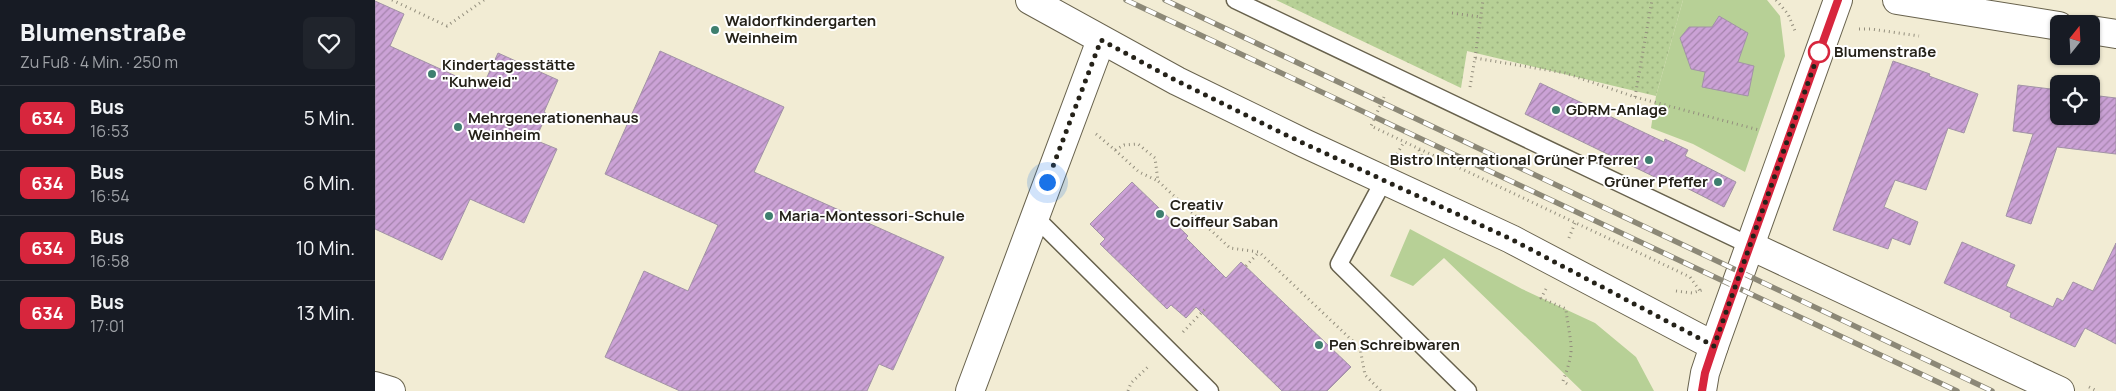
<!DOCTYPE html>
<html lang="de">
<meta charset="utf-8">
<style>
body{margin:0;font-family:Manrope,sans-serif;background:#20242c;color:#f1f3f6;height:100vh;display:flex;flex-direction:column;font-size:19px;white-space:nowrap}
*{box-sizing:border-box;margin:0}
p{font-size:16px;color:#9ea1a6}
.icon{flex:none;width:28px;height:28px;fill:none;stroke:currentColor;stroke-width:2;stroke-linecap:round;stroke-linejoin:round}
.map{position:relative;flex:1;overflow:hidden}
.details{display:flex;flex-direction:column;background:#171b24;width:375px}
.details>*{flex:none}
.badge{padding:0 10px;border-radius:8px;font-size:18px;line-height:32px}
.needle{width:32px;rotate:18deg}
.fabs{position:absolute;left:1675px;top:15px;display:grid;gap:10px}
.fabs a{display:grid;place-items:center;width:50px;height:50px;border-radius:8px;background:#171b24;box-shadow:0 1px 4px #0004;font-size:25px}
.you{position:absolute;width:25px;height:25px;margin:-12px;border:4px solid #fff;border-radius:50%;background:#1a73e8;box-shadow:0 0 0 8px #1a73e833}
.map>.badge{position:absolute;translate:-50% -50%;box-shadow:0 0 0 2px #fff}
.round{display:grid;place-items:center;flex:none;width:52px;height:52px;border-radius:8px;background:#20242c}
.summary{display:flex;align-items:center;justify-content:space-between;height:85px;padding:0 20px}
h1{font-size:24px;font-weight:800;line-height:38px}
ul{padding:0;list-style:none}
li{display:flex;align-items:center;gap:15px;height:65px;padding:0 20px;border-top:1px solid #363941}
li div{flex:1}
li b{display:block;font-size:19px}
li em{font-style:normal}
li .badge{min-width:55px;font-weight:700;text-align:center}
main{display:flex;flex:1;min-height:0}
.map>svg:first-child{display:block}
.grass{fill:#b7d096}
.park{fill:url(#park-dots)}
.building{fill:url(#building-hatch);stroke:#a293a6}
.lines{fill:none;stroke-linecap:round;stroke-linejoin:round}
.service-casing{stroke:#68624d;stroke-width:19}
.minor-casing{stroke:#68624d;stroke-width:30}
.path{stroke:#938e7d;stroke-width:3;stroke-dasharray:1 4;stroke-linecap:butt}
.service{stroke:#fff;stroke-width:16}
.minor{stroke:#fff;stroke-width:28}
.rail-casing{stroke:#8c8877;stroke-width:5.5}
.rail{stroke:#fff;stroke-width:4;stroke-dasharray:11;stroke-linecap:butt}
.line-casing{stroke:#fff;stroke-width:11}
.line{stroke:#d7263d;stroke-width:8}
.walk{stroke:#252219;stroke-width:5;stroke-dasharray:0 9}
.poi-dot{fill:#3e7f6f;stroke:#fff;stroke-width:2}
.stop-dot{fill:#fff;stroke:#d7263d;stroke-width:2.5}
.labels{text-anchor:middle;stroke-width:4;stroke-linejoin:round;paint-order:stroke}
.poi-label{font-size:15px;font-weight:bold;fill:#252219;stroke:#fff;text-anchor:start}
.stop-label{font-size:15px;font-weight:bold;fill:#252219;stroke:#fff;text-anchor:start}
</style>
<main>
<section class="details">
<div class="summary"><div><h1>Blumenstraße</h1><p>Zu Fuß · 4 Min. · 250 m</p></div><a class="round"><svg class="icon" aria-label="heart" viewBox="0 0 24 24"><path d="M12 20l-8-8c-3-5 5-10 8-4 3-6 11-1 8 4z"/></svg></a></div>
<ul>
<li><span class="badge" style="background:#d7263d;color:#fff">634</span><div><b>Bus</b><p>16:53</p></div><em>5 Min.</em></li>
<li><span class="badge" style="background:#d7263d;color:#fff">634</span><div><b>Bus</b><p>16:54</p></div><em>6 Min.</em></li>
<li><span class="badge" style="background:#d7263d;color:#fff">634</span><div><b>Bus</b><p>16:58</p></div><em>10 Min.</em></li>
<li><span class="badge" style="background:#d7263d;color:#fff">634</span><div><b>Bus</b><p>17:01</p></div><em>13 Min.</em></li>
</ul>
</section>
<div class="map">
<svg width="1741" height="391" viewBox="0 0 1741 391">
<defs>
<pattern id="park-dots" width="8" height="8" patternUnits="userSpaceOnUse" patternTransform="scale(1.25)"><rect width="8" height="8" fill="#b7d096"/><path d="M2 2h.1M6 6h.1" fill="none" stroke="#9db281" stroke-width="1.8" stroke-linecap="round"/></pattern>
<pattern id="building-hatch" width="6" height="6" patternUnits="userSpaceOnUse" patternTransform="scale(1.25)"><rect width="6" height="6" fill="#cba2d6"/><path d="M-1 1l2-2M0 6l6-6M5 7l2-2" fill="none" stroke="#a584ad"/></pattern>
</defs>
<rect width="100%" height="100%" fill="#f2ecd4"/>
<g class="grass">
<path d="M1308,0H1392L1405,16L1410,56L1370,172L1318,144L1276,128L1281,96Z"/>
<path d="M1035,229L1147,289L1220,323L1261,357L1279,391H1207L1069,258L1038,286L1015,276Z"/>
</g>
<path class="park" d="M901,0H1308L1281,96L1092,51L1086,88Z"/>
<g class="building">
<path d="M0,1L29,14L15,46L107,88L123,53L183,80L169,112L172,114L160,140L182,149L149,223L95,199L67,260L0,229Z"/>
<path d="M1344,16L1373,33L1363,62L1379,66L1373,96L1327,87L1330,72L1316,69L1305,38L1314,27H1337Z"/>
<path d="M285,51L409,107L379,172L569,257L518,370L504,364L492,391H305L230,357L269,271L313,291L343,225L230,174Z"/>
<path d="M1518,61L1555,74L1554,76L1603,94L1589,133L1573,128L1551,190L1520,180L1509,207L1543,222L1535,245L1517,238L1513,249L1458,230Z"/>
<path d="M1165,83L1289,142L1290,139L1313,150L1310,156L1361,182L1349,207L1292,178L1290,182L1150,114Z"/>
<path d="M1643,85L1684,90V116H1716V95L1741,98V154L1682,147L1656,224L1631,216L1658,134L1638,131Z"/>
<path d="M757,182L813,236L811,238L851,278L866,262L976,367L952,391H907L821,307L811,318L796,305L792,309L725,244L730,239L715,224Z"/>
<path d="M1587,242L1640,265L1631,286L1678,307L1682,298L1688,301L1698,282L1718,291L1741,243V344L1710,328L1700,347L1635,317L1636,313L1569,283Z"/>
</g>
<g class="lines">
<defs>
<g id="service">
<path d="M860,0L1376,246"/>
<path d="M1009,180L964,264L1093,391"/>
<path d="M660,217L835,391"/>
</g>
<g id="minor">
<path d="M655,0L802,81L929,143L1136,239L1339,346"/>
<path d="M1522,0L1684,26"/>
<path d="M1716,30L1741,34"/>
<path d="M1376,246L1685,391"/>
<path d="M0,386L16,391"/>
<path d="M595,391L726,40"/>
<path d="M1327,391L1330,373L1339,346L1463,0"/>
</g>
</defs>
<use href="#service" class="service-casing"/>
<use href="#minor" class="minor-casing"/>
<g class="path">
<path d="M17,0L72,26L109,0"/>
<path d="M1401,0L1413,14L1420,31"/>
<path d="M1077,13L1106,17"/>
<path d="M1484,29H1496L1544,36"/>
<path d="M1690,57L1706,59"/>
<path d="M1100,58L1108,0"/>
<path d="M1095,87L1100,58L1190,73L1260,97L1384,130"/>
<path d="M1009,97L996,126L1315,277L1325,291"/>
<path d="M1260,97L1277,0"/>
<path d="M721,134L740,150L749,145L763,144L780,158L783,181L855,248L884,252L985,348L990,375L1006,391"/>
<path d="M740,150L764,172L783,181"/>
<path d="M1044,150L1051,167"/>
<path d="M1022,154L1029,142"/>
<path d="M1194,238L1200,223"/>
<path d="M871,266L884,252"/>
<path d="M1171,289L1166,298L1191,309C1192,321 1195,333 1196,345C1197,357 1192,370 1188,381L1195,386"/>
<path d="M1301,291L1317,293L1327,290"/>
<path d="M808,332L830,309"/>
<path d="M1714,387L1722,391"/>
<path d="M753,391L756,383L775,365"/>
</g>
<use href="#service" class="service"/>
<use href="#minor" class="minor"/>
<defs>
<g id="rail">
<path d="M751,0L1582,391"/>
<path d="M790,0L1617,391"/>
</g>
</defs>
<use href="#rail" class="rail-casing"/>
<use href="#rail" class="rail"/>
</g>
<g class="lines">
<defs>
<path id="line" d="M1327,391L1330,373L1339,346L1463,0"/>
</defs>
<use href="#line" class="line-casing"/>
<use href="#line" class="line"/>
<path class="walk" d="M672,182L726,40L802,81L913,136L1136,239L1339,346L1444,52"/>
</g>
<g class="poi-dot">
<circle cx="340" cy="30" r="5"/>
<circle cx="57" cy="74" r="5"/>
<circle cx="1181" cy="110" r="5"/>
<circle cx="83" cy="127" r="5"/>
<circle cx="1274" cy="160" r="5"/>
<circle cx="1343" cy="182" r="5"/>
<circle cx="785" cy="214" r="5"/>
<circle cx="394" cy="216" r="5"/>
<circle cx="944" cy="345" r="5"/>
</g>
<circle class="stop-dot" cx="1444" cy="52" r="10"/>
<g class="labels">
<g class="poi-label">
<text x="350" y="26">Waldorfkindergarten<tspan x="350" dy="17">Weinheim</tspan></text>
<text x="67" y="70">Kindertagesstätte<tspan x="67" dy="17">"Kuhweid"</tspan></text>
<text x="1191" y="115">GDRM-Anlage</text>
<text x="93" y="123">Mehrgenerationenhaus<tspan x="93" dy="17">Weinheim</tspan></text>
<text x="1264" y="165" text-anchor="end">Bistro International Grüner Pferrer</text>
<text x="1333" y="187" text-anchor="end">Grüner Pfeffer</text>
<text x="795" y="210">Creativ<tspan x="795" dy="17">Coiffeur Saban</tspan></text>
<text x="404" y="221">Maria-Montessori-Schule</text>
<text x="954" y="350">Pen Schreibwaren</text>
</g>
<g class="stop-label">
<text x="1459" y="57">Blumenstraße</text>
</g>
</g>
</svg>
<div class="fabs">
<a><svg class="needle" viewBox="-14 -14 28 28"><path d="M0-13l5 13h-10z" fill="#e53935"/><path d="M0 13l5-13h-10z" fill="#9ea1a6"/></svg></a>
<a><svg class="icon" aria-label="locate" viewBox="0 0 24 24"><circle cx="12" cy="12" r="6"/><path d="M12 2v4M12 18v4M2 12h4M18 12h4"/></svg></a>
</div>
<div class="you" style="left:672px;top:182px"></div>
</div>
</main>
